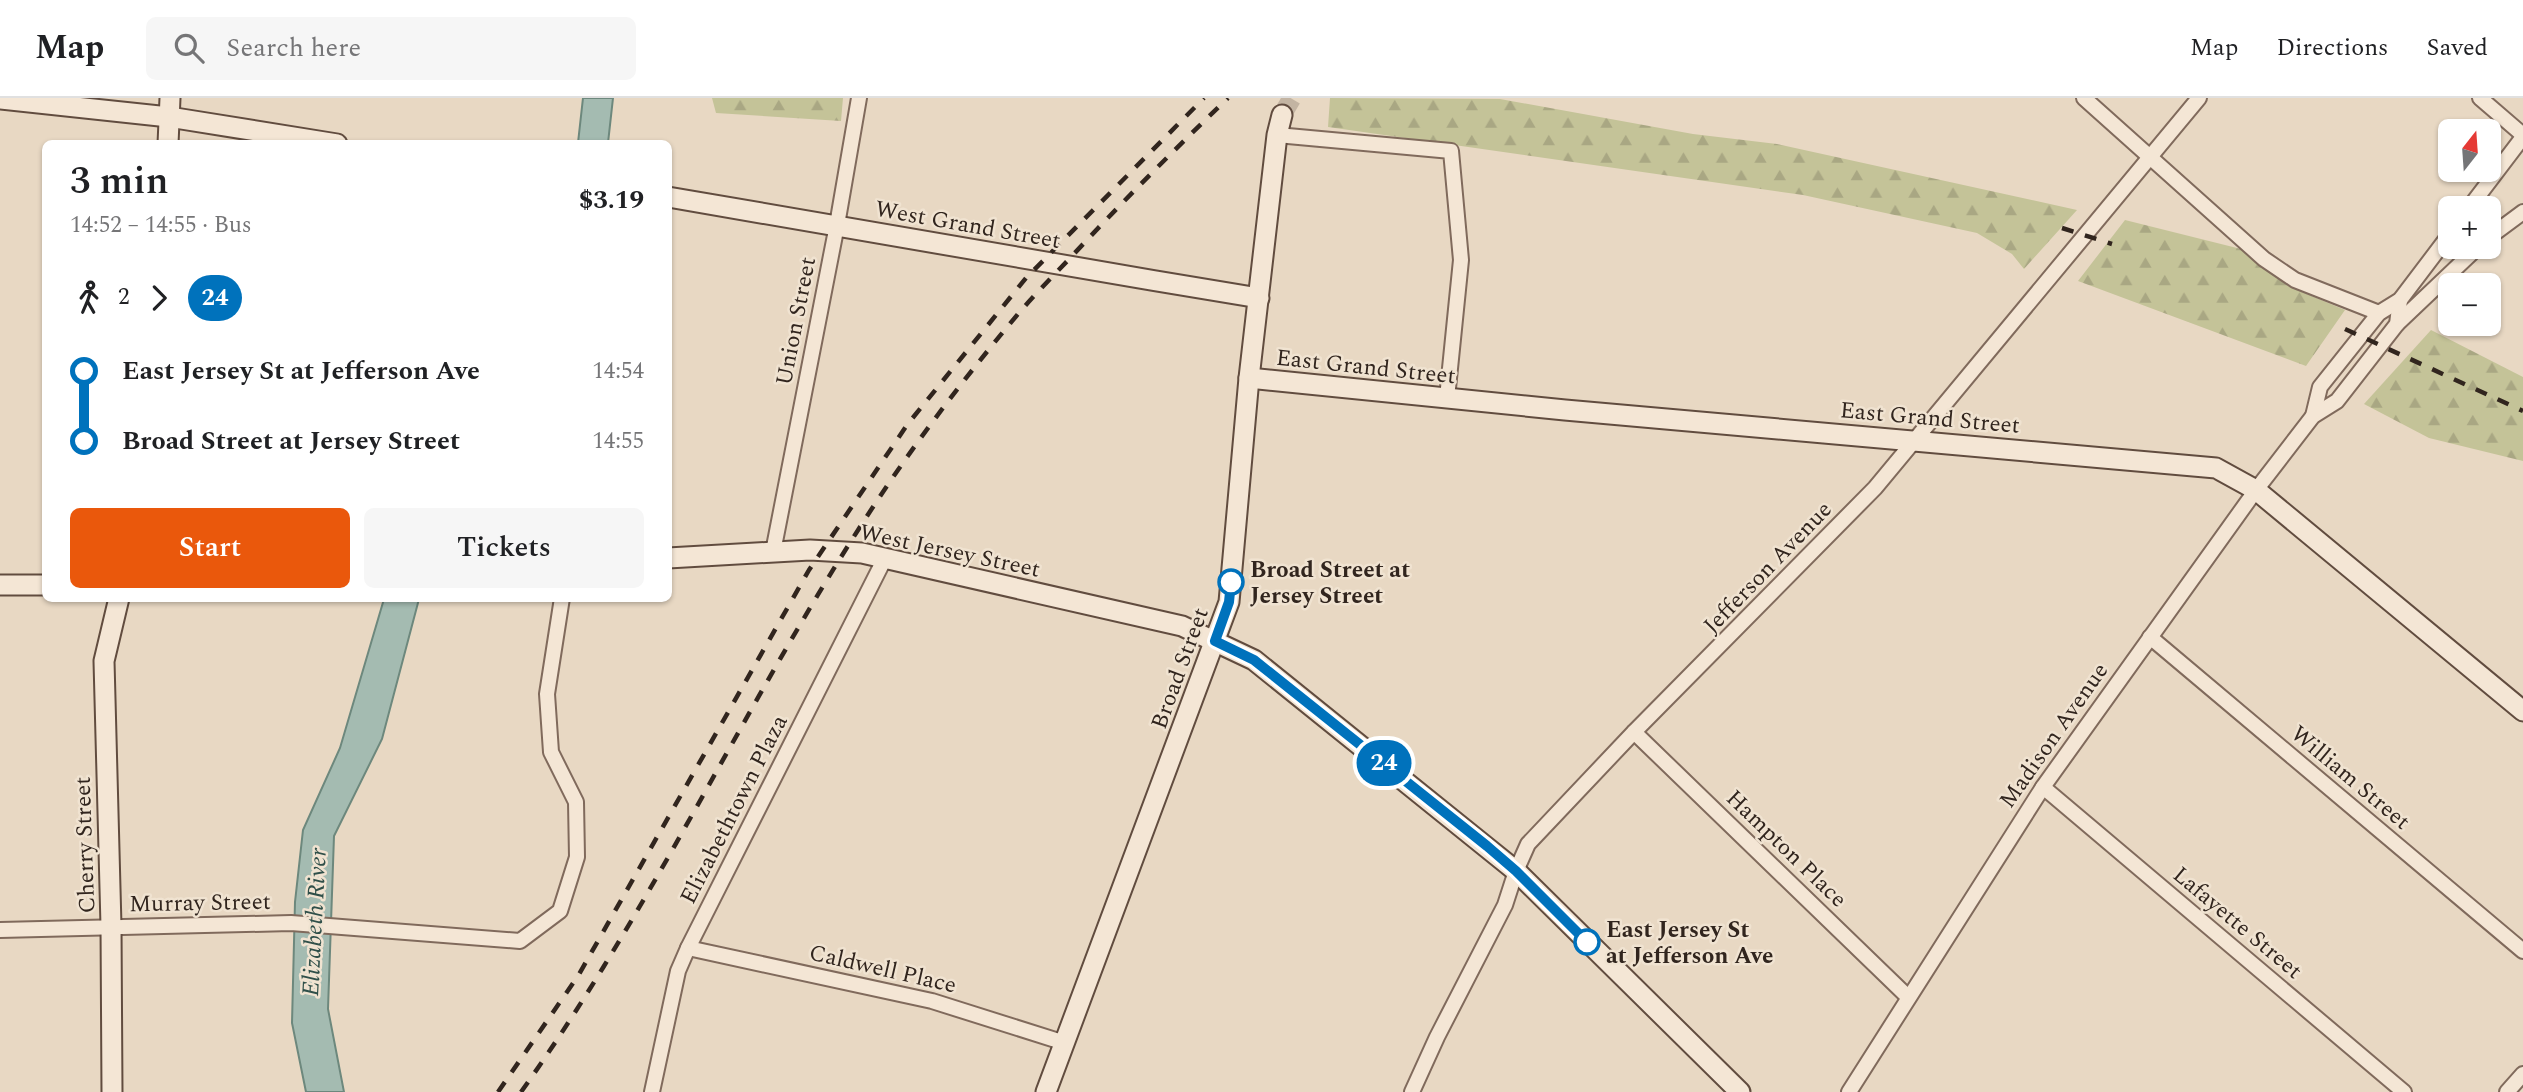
<!DOCTYPE html>
<meta charset="utf-8">
<style>
body{margin:0;font-family:Spectral,serif;background:#f6f6f6;color:#202124;height:100vh;display:flex;flex-direction:column;font-size:26px;white-space:nowrap}
*{box-sizing:border-box;margin:0}
p{font-size:23px;color:#757577}
.icon{flex:none;width:38px;height:38px;fill:none;stroke:currentColor;stroke-width:2;stroke-linecap:round;stroke-linejoin:round}
.map{position:relative;flex:1;overflow:hidden}
.panel{position:absolute;left:42px;top:42px;width:630px;height:462px;display:flex;flex-direction:column;background:#fff;border-radius:10px;box-shadow:0 2px 5px #0004}
.panel>*{flex:none}
.badge{padding:0 14px;border-radius:23px;font-size:24px;line-height:46px}
.needle{width:46px;rotate:17deg}
.controls{position:absolute;left:2438px;top:21px;display:grid;gap:14px}
.controls a{display:grid;place-items:center;width:63px;height:63px;border-radius:10px;background:#fff;box-shadow:0 2px 5px #0004;font-size:35px}
.map>.badge{position:absolute;translate:-50% -50%;box-shadow:0 0 0 4px #fff}
.legs{display:flex;align-items:center;gap:10px;height:77px;padding:0 28px;font-size:23px}
.legs p{margin-inline-start:auto}
.overview{display:flex;align-items:center;justify-content:space-between;height:119px;padding:0 28px}
h1{font-size:38px;font-weight:600;line-height:52px}
.cta{display:flex;gap:14px;margin-top:auto;padding:14px 28px}
.cta a{flex:1;height:80px;border-radius:10px;background:#ea580c;color:#fff;font-size:28px;font-weight:600;line-height:80px;text-align:center}
.cta a+a{background:#f6f6f6;color:#202124}
ul{padding:0 28px;list-style:none}
li{display:flex;align-items:center;gap:24px;height:70px;font-size:26px}
li i{display:grid;place-items:center;width:10px;height:100%;margin:0 9px;background:currentColor}
li i::after{content:'';width:18px;height:18px;margin:-9px;border:5px solid;border-radius:50%;background:#fff}
li p{margin-inline-start:auto}
li:first-child i{background:linear-gradient(#0000 50%,currentColor 0)}
li:last-child i{background:linear-gradient(currentColor 50%,#0000 0)}
header{display:flex;align-items:center;gap:42px;box-sizing:border-box;height:98px;padding:0 35px;background:#fff;border-bottom:2px solid #e0e0e0}
header strong{font-size:33px}
nav{display:flex;gap:38px;margin-inline-start:auto;font-size:24px}
.search{width:490px;height:63px;background:#f6f6f6;display:flex;align-items:center;gap:18px;box-sizing:border-box;padding:0 24px;border-radius:10px;color:#757577;font-size:26px}
.map>svg:first-child{display:block}
.forest{fill:url(#forest-firs)}
.water{fill:#a4bbb1;stroke:#6d887d;stroke-width:2}
.lines{fill:none;stroke-linecap:round;stroke-linejoin:round}
.secondary-tunnel{stroke:#c3b4a2;stroke-width:19;stroke-dasharray:19 10;stroke-linecap:butt}
.street-casing{stroke:#806a5c;stroke-width:18}
.secondary-casing{stroke:#614c3f;stroke-width:23}
.street{stroke:#f4e6d5;stroke-width:14}
.secondary{stroke:#f4e6d5;stroke-width:19}
.rail{stroke:#31251e;stroke-width:4.5;stroke-dasharray:12 12;stroke-linecap:butt}
.line-1-casing{stroke:#fff;stroke-width:16}
.line-1{stroke:#0072bc;stroke-width:10}
.stop-1-dot{fill:#fff;stroke:#0072bc;stroke-width:3.5}
.labels{text-anchor:middle;stroke-width:5;stroke-linejoin:round;paint-order:stroke}
.street-label{font-size:23px;fill:#31251e;stroke:#f0e3d1}
.stop-label{font-size:23px;font-weight:bold;fill:#31251e;stroke:#f0e3d1;text-anchor:start}
.water-label{font-size:24px;font-style:italic;fill:#2f4f49;stroke:#f0e3d1}
</style>
<header>
<strong>Map</strong>
<div class="search"><svg class="icon" aria-label="search" viewBox="0 0 24 24"><circle cx="10" cy="10" r="6"/><path d="M15 15l6 6"/></svg>Search here</div>
<nav><a>Map</a><a>Directions</a><a>Saved</a></nav>
</header>
<div class="map">
<svg width="2523" height="994" viewBox="0 0 2523 994">
<defs>
<pattern id="forest-firs" width="22" height="20" patternUnits="userSpaceOnUse" patternTransform="scale(1.75)"><rect width="22" height="20" fill="#c4c398"/><path d="M5 1l3.5 6h-7zM16 11l3.5 6h-7z" fill="#a9a783"/></pattern>
</defs>
<rect width="100%" height="100%" fill="#e8d8c3"/>
<g class="forest">
<path d="M712,0H843L841,23L716,15Z"/>
<path d="M1330,0L1500,1L1693,36L1777,46L2077,112L2024,171L2012,156L1977,135L1803,97L1328,29Z"/>
<path d="M2125,122L2245,152L2288,188L2345,212L2306,268L2078,183Z"/>
<path d="M2431,232L2523,279V363L2429,340L2364,306Z"/>
</g>
<g class="water">
<path d="M583,0H613L608,45H578Z"/>
<path d="M384,501H419L382,641L334,738L328,911L344,994H306L292,925L295,804L303,732L340,650Z"/>
</g>
<g class="lines">
<path class="secondary-tunnel" d="M1282,17L1292,0"/>
<defs>
<g id="street">
<path d="M2084,0L2264,161L2295,182L2379,215"/>
<path d="M2480,0L2523,37"/>
<path d="M1277,37L1451,53L1461,162L1447,300"/>
<path d="M2469,110L2523,39"/>
<path d="M2488,140L2523,114"/>
<path d="M2397,226L2478,149"/>
<path d="M2313,318L2320,289L2379,215L2400,202L2450,136"/>
<path d="M773,454L837,127L859,0"/>
<path d="M2150,539L2523,853"/>
<path d="M1634,634L1908,899"/>
<path d="M2043,689L2404,994"/>
<path d="M0,832L291,825L520,843L560,813L577,759L576,704L551,654L547,596L562,500"/>
<path d="M688,850L932,903L1065,945"/>
<path d="M652,994L678,873L688,850L885,460"/>
<path d="M1412,994L1437,939L1505,807L1516,773L1528,746L1634,634L1875,390L2199,0"/>
<path d="M1849,994L2043,689L2256,392L2313,318L2337,303L2397,226L2400,202"/>
<path d="M2507,994L2523,976"/>
</g>
<g id="secondary">
<path d="M0,1L169,19L337,46"/>
<path d="M168,46L170,0"/>
<path d="M668,99C866,132 1062,168 1259,200"/>
<path d="M1249,280L1565,312L2216,370L2256,392L2523,613"/>
<path d="M668,460L810,452L862,455L1182,528L1254,562L1516,773L1740,994"/>
<path d="M0,487H46"/>
<path d="M112,994L111,828L104,563L119,500"/>
<path d="M1046,994L1229,504L1249,280L1277,37L1282,17"/>
</g>
</defs>
<use href="#street" class="street-casing"/>
<use href="#secondary" class="secondary-casing"/>
<use href="#street" class="street"/>
<use href="#secondary" class="secondary"/>
<g class="rail">
<path d="M2062,130L2112,146"/>
<path d="M2345,231L2523,313"/>
<path d="M498,994L578,878L809,472L907,327L1026,180L1204,0"/>
<path d="M521,994C649,815 741,614 860,429C907,355 961,284 1018,216C1035,196 1054,177 1072,158C1123,103 1175,51 1228,0"/>
</g>
</g>
<g class="lines">
<defs>
<path id="line-1" d="M1231,484L1229,504L1215,543L1254,562L1487,748L1516,773L1587,844"/>
</defs>
<use href="#line-1" class="line-1-casing"/>
<use href="#line-1" class="line-1"/>
</g>
<g class="stop-1-dot">
<circle cx="1231" cy="484" r="12"/>
<circle cx="1587" cy="844" r="12"/>
</g>
<g class="labels">
<g class="street-label">
<text transform="translate(968 126) rotate(10)" y="8">West Grand Street</text>
<text transform="translate(795 223) rotate(-79)" y="8">Union Street</text>
<text transform="translate(1366 268) rotate(6)" y="8">East Grand Street</text>
<text transform="translate(1930 319) rotate(5)" y="8">East Grand Street</text>
<text transform="translate(950 452) rotate(12)" y="8">West Jersey Street</text>
<text transform="translate(1767 469) rotate(-46)" y="8">Jefferson Avenue</text>
<text transform="translate(1179 570) rotate(-70)" y="8">Broad Street</text>
<text transform="translate(2053 637) rotate(-55)" y="8">Madison Avenue</text>
<text transform="translate(2351 679) rotate(40)" y="8">William Street</text>
<text transform="translate(733 711) rotate(-63)" y="8">Elizabethtown Plaza</text>
<text transform="translate(84 747) rotate(-92)" y="8">Cherry Street</text>
<text transform="translate(1787 750) rotate(44)" y="8">Hampton Place</text>
<text transform="translate(200 804) rotate(-1)" y="8">Murray Street</text>
<text transform="translate(2238 824) rotate(40)" y="8">Lafayette Street</text>
<text transform="translate(883 870) rotate(13)" y="8">Caldwell Place</text>
</g>
<g class="stop-label">
<text x="1250" y="479">Broad Street at<tspan x="1250" dy="26">Jersey Street</tspan></text>
<text x="1606" y="839">East Jersey St<tspan x="1606" dy="26">at Jefferson Ave</tspan></text>
</g>
<g class="water-label">
<text transform="translate(314 824) rotate(-87)" y="8">Elizabeth River</text>
</g>
</g>
</svg>
<div class="controls">
<a><svg class="needle" viewBox="-14 -14 28 28"><path d="M0-13l5 13h-10z" fill="#e53935"/><path d="M0 13l5-13h-10z" fill="#757577"/></svg></a>
<a>+</a>
<a>−</a>
</div>
<b class="badge" style="left:1384px;top:665px;background:#0072bc;color:#fff">24</b>
<section class="panel">
<div class="overview"><div><h1>3 min</h1><p>14:52 – 14:55 · Bus</p></div><b>$3.19</b></div>
<div class="legs"><svg class="icon" aria-label="walk" viewBox="0 0 24 24"><circle cx="13" cy="4" r="2"/><path d="M13 8l-2 6 4 7M11 14l-3 7M7 12l3-4h3l4 4"/></svg>2<svg class="icon" aria-label="forward" viewBox="0 0 24 24"><path d="M9 5l7 7-7 7"/></svg><b class="badge" style="background:#0072bc;color:#fff">24</b></div>
<ul>
<li><i style="color:#0072bc"></i><b>East Jersey St at Jefferson Ave</b><p>14:54</p></li>
<li><i style="color:#0072bc"></i><b>Broad Street at Jersey Street</b><p>14:55</p></li>
</ul>
<div class="cta"><a>Start</a><a>Tickets</a></div>
</section>
</div>
